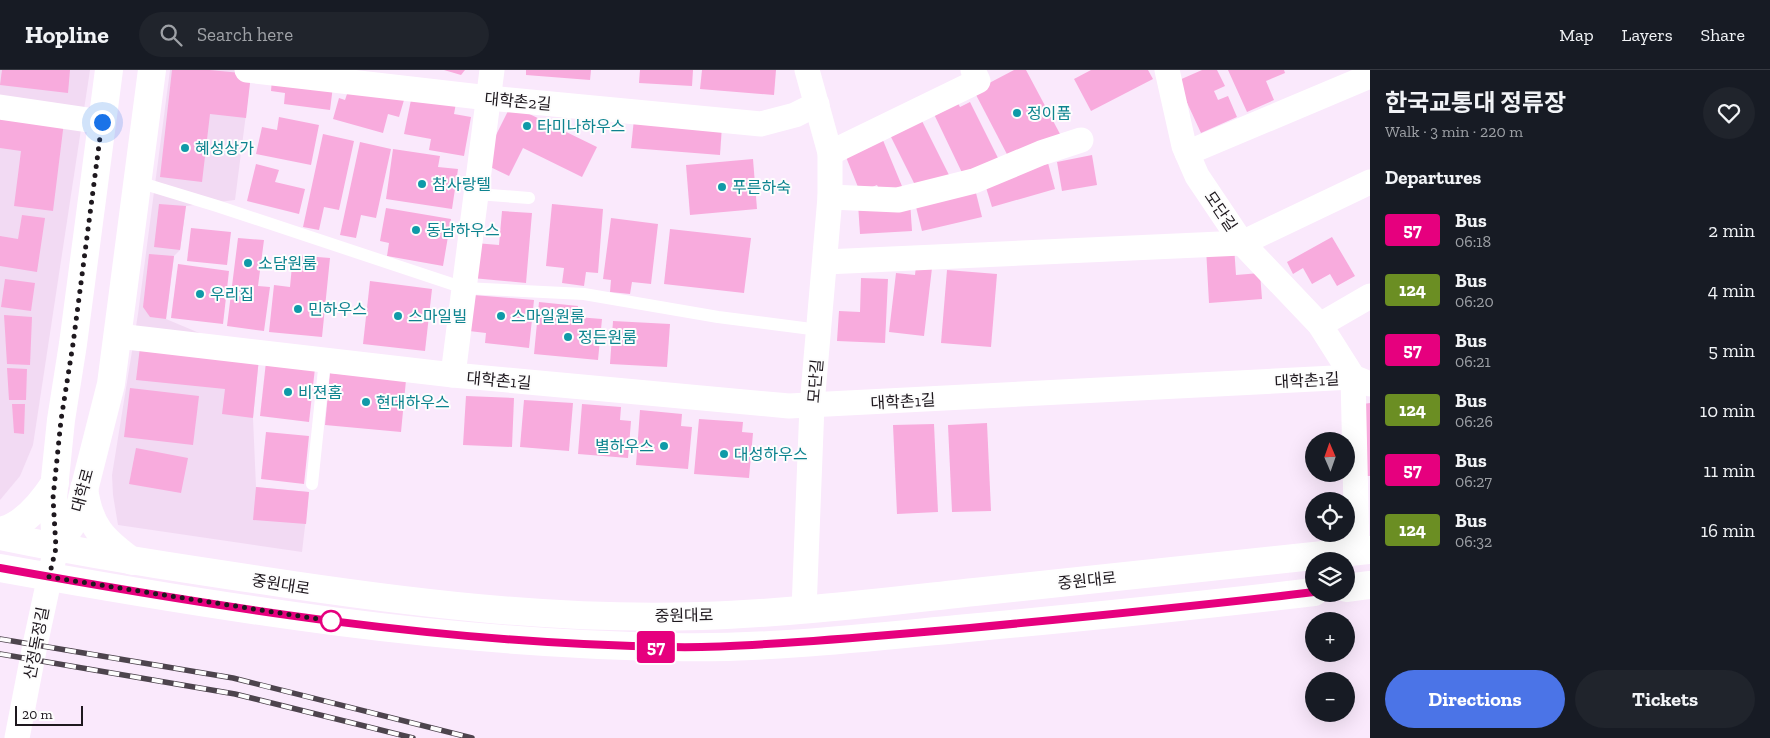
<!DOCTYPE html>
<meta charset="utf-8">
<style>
body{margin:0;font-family:"Zilla Slab","Noto Sans KR",serif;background:#20242c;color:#f1f3f6;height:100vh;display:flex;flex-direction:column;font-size:19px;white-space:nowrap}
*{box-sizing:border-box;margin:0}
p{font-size:16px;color:#9ea1a6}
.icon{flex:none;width:28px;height:28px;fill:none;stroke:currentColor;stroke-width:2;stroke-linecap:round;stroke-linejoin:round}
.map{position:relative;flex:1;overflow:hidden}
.sheet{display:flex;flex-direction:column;background:#171b24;width:400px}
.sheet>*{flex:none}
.badge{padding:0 10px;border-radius:4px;font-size:18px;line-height:32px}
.needle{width:32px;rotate:358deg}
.buttons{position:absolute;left:1305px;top:362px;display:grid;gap:10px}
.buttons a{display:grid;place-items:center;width:50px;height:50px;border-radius:50%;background:#171b24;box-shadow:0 5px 20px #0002;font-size:25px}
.scale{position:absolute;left:15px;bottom:12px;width:68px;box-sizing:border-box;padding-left:5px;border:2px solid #1e181e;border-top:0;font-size:14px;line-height:18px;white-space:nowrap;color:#1e181e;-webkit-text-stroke:4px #fdfdfd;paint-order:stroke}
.you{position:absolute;width:25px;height:25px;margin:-12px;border:4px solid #fff;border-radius:50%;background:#1a73e8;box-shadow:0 0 0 8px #1a73e833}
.map>.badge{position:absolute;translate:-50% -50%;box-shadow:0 0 0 2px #fff}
h2{padding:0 15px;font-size:19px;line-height:45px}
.round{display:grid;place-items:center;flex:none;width:52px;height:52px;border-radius:26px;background:#20242c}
.headline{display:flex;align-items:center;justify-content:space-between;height:85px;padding:0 15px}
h1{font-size:24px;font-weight:700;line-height:38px}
.button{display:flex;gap:10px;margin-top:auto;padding:10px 15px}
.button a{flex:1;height:58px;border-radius:30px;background:#4b74e7;color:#fff;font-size:20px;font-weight:700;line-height:58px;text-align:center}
.button a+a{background:#20242c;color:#f1f3f6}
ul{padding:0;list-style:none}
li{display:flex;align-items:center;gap:15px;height:60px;padding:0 15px}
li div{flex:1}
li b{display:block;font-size:19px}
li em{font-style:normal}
li .badge{min-width:55px;font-weight:700;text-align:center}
header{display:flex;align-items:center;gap:30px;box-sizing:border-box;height:70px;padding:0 25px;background:#171b24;border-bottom:1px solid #363941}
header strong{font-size:24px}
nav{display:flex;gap:28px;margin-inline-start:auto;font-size:18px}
.search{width:350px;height:45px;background:#20242c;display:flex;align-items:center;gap:12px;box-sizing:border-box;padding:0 18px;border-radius:28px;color:#9ea1a6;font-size:19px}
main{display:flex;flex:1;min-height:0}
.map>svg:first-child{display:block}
.built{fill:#f2daf3}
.building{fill:#f8abdd}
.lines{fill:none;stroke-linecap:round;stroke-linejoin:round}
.service{stroke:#fff;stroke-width:12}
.minor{stroke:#fff;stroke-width:25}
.tertiary{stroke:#fff;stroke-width:28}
.primary{stroke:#fff;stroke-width:28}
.rail-casing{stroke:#4d444d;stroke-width:5.5}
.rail{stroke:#fdfdfd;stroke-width:4;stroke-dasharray:11;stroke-linecap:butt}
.line-casing{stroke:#fff;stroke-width:11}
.line{stroke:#e6007e;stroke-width:8}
.walk{stroke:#1e181e;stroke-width:5;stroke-dasharray:0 9}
.culture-dot{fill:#0f9aa8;stroke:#fdfdfd;stroke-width:2}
.stop-dot{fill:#fff;stroke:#e6007e;stroke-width:2.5}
.labels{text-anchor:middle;stroke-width:4;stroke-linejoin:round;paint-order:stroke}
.street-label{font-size:16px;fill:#1e181e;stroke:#fdfdfd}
.culture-label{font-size:16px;fill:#0d838f;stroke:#fdfdfd;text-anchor:start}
</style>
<header>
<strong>Hopline</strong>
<div class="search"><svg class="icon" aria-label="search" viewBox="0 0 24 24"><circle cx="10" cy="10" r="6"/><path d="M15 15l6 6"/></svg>Search here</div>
<nav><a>Map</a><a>Layers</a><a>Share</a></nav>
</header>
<main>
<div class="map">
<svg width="1370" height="668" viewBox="0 0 1370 668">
<rect width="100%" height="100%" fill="#fae9fc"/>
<g class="built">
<path d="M0,0H90L33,375L20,406L0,430Z"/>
<path d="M170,0H253L251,5L235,130L186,136L180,180L174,186L166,249L259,288L253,348L256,417L309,422L302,482L118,455L113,425L112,405L138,244Z"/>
</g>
<g class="building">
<path d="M2,0H70L68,23L0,15Z"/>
<path d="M172,0H210L251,4L246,48L210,44L202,112L160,107Z"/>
<path d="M444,0H465L461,5Z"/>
<path d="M526,0H591L590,10L526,5Z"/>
<path d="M640,0H693L692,16L639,13Z"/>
<path d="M702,0H776L774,25L700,19Z"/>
<path d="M1014,0H1026L1060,64L1010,90L974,21Z"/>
<path d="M1091,0H1148L1153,9L1091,41L1074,9Z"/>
<path d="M1202,0H1217L1225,16L1214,21L1218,30L1228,26L1237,47L1201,63L1177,11Z"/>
<path d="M1228,0H1284L1285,3L1266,11L1274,30L1247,42Z"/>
<path d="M272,9L333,16L330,40L284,34L285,23L271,21Z"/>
<path d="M350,15L404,30L399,47L388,44L383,63L333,49L339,28L345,30Z"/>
<path d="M412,25L456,33L454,44L471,47L464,86L429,80L431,69L404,64Z"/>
<path d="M955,28L960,37L970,32L1001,94L966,111L932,40Z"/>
<path d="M511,35L597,77L582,107L523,78L509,106L482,93Z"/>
<path d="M0,45L64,52L53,141L14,136L21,81L0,78Z"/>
<path d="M279,47L319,55L311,95L256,84L262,57L277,60Z"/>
<path d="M634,49L722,56L720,85L631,78Z"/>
<path d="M921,49L949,105L918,121L888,61Z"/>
<path d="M880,63L904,121H880L877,115L860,122L846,87Z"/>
<path d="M323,64L354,71L339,140L324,137L319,160L303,157Z"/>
<path d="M360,72L391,79L376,148L361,145L356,168L340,165Z"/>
<path d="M393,79L440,86L438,97L458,99L452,139L386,129Z"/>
<path d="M1092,85L1097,115L1062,121L1057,92Z"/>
<path d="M753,89L757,139L690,145L686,95Z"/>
<path d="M1048,93L1055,119L992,137L984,111Z"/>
<path d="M256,94L279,100L275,112L305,119L299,144L247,131Z"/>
<path d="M974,115L982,147L922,161L914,129Z"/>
<path d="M910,131L912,161L860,164L858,134Z"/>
<path d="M159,134L186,136L180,180L154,177Z"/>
<path d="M552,134L603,139L598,203L586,202L584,216L562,213L564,198L546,196Z"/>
<path d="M386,138L451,149L443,196L387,186L389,173L380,171Z"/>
<path d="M502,141L532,143L526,213L472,208L475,173L499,175Z"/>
<path d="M22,145L45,148L37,202L0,196V166L18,169Z"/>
<path d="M611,148L658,154L651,214L632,212L630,224L610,222L611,210L603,209Z"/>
<path d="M191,158L231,162L227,195L187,191Z"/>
<path d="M670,159L751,168L744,223L664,214Z"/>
<path d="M1332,167L1355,206L1337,216L1330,204L1312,214L1303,198L1293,204L1287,192Z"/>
<path d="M238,168L264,170L258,216L270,217L264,261L227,256Z"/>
<path d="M1234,176L1236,205L1260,203L1262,229L1209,233L1206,178Z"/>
<path d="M149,184L174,186L166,249L150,247L143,237Z"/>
<path d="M293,185L330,188L322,267L269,262L274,215L290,217Z"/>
<path d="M178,194L229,201L223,254L171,248Z"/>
<path d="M916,196L932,198L924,266L889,262L896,203L915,205Z"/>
<path d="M947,200L997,204L991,277L941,273Z"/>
<path d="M861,208L888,209L885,273L837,271L839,241L860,242Z"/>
<path d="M5,209L35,213L31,241L1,237Z"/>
<path d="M370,211L432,219L425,281L363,274Z"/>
<path d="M473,225L534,230L529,278L485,273L486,263L469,261Z"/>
<path d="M539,232L578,236L577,247L602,249L598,290L534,284Z"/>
<path d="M4,245L32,247L30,295L7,294Z"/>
<path d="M613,251L670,254L667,297L610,294Z"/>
<path d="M140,277L259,288L253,348L222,344L225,319L136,310Z"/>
<path d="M266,292L315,298L309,352L260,346Z"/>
<path d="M7,298L27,299L26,330H9Z"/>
<path d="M330,303L406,310L401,362L325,355Z"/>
<path d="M130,318L199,326L193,375L124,367Z"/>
<path d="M466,326L514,328L512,377L463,375Z"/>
<path d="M524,330L573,333L569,381L520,377Z"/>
<path d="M1370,333V406H1367L1363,334Z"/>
<path d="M12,334H25L24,364L14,363Z"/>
<path d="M582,334L621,337L620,350L631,351L628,388L578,384Z"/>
<path d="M640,340L682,344L681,356L692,357L688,399L636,395Z"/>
<path d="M699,349L743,352L742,362L753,363L749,408L694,404Z"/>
<path d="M987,353L991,441L952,442L948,355Z"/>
<path d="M934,354L938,442L897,444L893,355Z"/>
<path d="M266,362L309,366L304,414L261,409Z"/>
<path d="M136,378L188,388L181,423L129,414Z"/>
<path d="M256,417L309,422L306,454L253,450Z"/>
</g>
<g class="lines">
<g class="service">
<path d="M138,112L217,136L464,218L584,224L718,247L819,260"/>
<path d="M477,124L529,128"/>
<path d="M312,414L325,290"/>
</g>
<g class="minor">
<path d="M247,0L489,28L761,54L795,45L817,34"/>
<path d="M1167,0L1184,76L1197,106L1242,173L1320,255L1353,307L1357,481"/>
<path d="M0,37L102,52"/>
<path d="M830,83L978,11L973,0"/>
<path d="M1187,83L1370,6"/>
<path d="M830,127L898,130L974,111L1041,83L1081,70"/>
<path d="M825,192L1242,173L1370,112"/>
<path d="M1320,255L1370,226"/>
<path d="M118,266L453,305L789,336L1353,307L1370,314"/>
<path d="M453,305L492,0"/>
<path d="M804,540L812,335L830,127V83L807,0"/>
<path d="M17,668L35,575L56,478"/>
</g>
<g class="tertiary">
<path d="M84,418C89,456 102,469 132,491"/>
<path d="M0,461C24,456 42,433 55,413"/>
<path d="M56,478L74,451L81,432L111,314L152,0"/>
<path d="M56,478L53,428L61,350L73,274L109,0"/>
</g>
<g class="primary">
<path d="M0,466C86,484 173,497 260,510C404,532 555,551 701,546C796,543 890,531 984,521C1113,508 1241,493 1370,480"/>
<path d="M0,498C222,538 446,574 672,577C767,579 863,568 957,559C1076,548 1195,536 1314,522"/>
<path d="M1346,518L1370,515"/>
</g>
<defs>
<g id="rail">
<path d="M0,569L233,608L472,668"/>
<path d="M0,584L235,624L413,668"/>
</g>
</defs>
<use href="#rail" class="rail-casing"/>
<use href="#rail" class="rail"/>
</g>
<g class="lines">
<defs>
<path id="line" d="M0,498C222,538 446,574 672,577C714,578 756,575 798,572C856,568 913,563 970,558C1085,547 1200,536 1314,522"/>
</defs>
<use href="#line" class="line-casing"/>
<use href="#line" class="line"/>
<path class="walk" d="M102,52L73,274L61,350L53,428L56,478L49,507L331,551"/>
</g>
<g class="culture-dot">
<circle cx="1017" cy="43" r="5"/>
<circle cx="527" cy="56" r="5"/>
<circle cx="185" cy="78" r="5"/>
<circle cx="422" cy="114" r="5"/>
<circle cx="722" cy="117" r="5"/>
<circle cx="416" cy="160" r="5"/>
<circle cx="248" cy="193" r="5"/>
<circle cx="200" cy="224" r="5"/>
<circle cx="298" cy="239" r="5"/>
<circle cx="398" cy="246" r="5"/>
<circle cx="501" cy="246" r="5"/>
<circle cx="568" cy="267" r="5"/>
<circle cx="288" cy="322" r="5"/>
<circle cx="366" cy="332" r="5"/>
<circle cx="664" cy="376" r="5"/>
<circle cx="724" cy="384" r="5"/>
</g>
<circle class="stop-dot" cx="331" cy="551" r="10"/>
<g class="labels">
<g class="street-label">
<text transform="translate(518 31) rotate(5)" y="6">대학촌2길</text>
<text transform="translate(1221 141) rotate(56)" y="6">모단길</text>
<text transform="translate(499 310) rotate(5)" y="6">대학촌1길</text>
<text transform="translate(1307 310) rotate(-3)" y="6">대학촌1길</text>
<text transform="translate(815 311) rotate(-85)" y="6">모단길</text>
<text transform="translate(903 331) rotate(-3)" y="6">대학촌1길</text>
<text transform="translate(82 420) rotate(-75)" y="6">대학로</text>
<text transform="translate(1087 510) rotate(-6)" y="6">중원대로</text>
<text transform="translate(281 514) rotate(9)" y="6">중원대로</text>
<text transform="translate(684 545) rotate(-1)" y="6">중원대로</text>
<text transform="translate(36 573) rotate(-79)" y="6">산정독정길</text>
</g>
<g class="culture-label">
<text x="1027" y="49">정이품</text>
<text x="537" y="62">타미나하우스</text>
<text x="195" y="84">혜성상가</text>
<text x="432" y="120">참사랑텔</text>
<text x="732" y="123">푸른하숙</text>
<text x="426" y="166">동남하우스</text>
<text x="258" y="199">소담원룸</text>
<text x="210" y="230">우리집</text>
<text x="308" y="245">민하우스</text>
<text x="408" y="252">스마일빌</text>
<text x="511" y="252">스마일원룸</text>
<text x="578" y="273">정든원룸</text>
<text x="298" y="328">비젼홈</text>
<text x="376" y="338">현대하우스</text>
<text x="654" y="382" text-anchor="end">별하우스</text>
<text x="734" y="390">대성하우스</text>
</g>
</g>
</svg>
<div class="buttons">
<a><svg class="needle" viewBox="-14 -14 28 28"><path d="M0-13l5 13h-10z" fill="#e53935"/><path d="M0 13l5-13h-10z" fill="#9ea1a6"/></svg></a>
<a><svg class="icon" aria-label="locate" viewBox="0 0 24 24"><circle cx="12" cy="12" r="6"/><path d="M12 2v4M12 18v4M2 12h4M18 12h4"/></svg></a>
<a><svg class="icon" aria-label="layers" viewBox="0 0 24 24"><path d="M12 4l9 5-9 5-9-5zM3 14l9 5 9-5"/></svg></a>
<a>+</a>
<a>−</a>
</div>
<div class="scale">20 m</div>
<div class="you" style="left:102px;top:52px"></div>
<b class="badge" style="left:656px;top:577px;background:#e6007e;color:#fff">57</b>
</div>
<section class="sheet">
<div class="headline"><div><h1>한국교통대 정류장</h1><p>Walk · 3 min · 220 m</p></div><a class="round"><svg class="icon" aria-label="heart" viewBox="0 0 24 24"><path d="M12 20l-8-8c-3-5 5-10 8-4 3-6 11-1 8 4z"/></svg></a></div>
<h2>Departures</h2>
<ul>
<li><span class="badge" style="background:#e6007e;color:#fff">57</span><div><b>Bus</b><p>06:18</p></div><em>2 min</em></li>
<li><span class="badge" style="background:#6b8e23;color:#fff">124</span><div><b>Bus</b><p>06:20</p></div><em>4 min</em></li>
<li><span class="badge" style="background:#e6007e;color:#fff">57</span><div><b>Bus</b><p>06:21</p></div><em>5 min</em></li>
<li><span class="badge" style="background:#6b8e23;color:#fff">124</span><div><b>Bus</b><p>06:26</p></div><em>10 min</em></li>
<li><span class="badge" style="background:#e6007e;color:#fff">57</span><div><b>Bus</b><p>06:27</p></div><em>11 min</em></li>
<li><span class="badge" style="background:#6b8e23;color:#fff">124</span><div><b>Bus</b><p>06:32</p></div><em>16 min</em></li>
</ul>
<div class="button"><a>Directions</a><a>Tickets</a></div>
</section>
</main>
